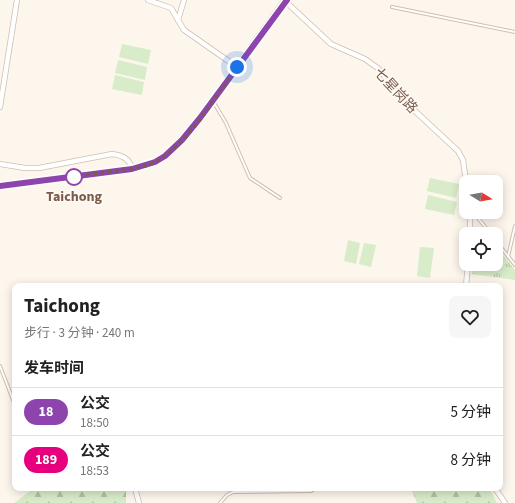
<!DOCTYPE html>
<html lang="zh">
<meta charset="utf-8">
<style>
body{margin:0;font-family:"Source Sans 3","Noto Sans SC",sans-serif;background:#f6f6f6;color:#222;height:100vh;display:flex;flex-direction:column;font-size:15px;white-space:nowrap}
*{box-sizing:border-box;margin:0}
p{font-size:13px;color:#767676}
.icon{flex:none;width:22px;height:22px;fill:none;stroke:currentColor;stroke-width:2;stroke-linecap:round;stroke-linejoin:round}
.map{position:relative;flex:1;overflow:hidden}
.panel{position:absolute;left:12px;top:283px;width:491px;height:208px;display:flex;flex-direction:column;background:#fff;border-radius:8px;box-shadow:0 2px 10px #0003}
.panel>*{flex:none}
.badge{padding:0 8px;border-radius:13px;font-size:14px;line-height:26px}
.needle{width:26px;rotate:101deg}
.tools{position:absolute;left:459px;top:175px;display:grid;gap:8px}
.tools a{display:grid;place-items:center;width:44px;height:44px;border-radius:8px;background:#fff;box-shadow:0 2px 10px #0003;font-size:20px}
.you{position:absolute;width:20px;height:20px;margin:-10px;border:3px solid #fff;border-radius:50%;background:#1a73e8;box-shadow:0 0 0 6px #1a73e833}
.map>.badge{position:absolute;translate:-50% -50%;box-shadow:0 0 0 2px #fff}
h2{padding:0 12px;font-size:15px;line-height:36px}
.round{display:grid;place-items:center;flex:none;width:42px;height:42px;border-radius:8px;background:#f6f6f6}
.head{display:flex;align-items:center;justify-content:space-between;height:68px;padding:0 12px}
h1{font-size:19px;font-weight:700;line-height:30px}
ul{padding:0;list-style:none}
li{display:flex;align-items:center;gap:12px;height:48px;padding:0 12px;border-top:1px solid #e0e0e0}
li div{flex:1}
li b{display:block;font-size:15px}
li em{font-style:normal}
li .badge{min-width:44px;font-weight:700;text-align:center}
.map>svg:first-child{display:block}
.grass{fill:url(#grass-tufts)}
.forest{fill:url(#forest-firs)}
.park{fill:#d8ecc9}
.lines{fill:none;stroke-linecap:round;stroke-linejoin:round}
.service-casing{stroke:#d1beb0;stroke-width:4}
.minor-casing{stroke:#d1beb0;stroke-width:6}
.secondary-casing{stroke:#d6c0b0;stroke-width:8}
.service{stroke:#fff;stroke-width:2}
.minor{stroke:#fff;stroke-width:4.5}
.secondary{stroke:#fff;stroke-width:6}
.line-casing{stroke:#fff;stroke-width:9}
.line{stroke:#8e44ad;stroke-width:6}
.walk{stroke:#7a5c4d;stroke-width:4;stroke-dasharray:0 7.2}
.stop-dot{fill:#fff;stroke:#8e44ad;stroke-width:2}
.labels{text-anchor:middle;stroke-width:3.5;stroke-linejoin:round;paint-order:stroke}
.street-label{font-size:14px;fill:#7a5c4d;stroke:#fffaf3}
.stop-label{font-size:14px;font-weight:bold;fill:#7a5c4d;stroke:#fffaf3}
</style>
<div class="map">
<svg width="515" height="503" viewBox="0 0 515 503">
<defs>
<pattern id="grass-tufts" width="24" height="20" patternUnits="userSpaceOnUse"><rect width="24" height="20" fill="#d8ecc9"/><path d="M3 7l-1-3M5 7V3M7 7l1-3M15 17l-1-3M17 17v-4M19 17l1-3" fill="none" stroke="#b4c2a5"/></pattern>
<pattern id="forest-firs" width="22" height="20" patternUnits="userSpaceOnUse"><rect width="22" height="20" fill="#d8ecc9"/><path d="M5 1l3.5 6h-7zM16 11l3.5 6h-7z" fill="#b4c2a5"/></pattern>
</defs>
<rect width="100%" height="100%" fill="#fdf6ec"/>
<path class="grass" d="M496,246L515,270V280L472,274L473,264H496Z"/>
<g class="forest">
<path d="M34,488H121L126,491V503H14Z"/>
<path d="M411,488H489L497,503H417Z"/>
</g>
<g class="park">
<path d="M122,44L151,50L148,64L119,57Z"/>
<path d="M118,60L147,67L145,80L115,73Z"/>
<path d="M115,75L144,82L142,95L112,89Z"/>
<path d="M430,178L459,184L456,198L427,191Z"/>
<path d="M428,195L457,202L454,215L425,209Z"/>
<path d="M348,240L360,243L356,264L344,261Z"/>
<path d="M364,243L376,245L371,267L359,264Z"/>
<path d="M420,247L434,248L430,278L417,276Z"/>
</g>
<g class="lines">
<defs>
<g id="service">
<path d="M392,7L515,32"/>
<path d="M213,101L226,123L250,178L280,198"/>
<path d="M473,212L491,234"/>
<path d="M496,241L515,265"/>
<path d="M508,257L515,226"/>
<path d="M0,366L15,405"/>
<path d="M220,503L227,495L233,492L311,491L316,488"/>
</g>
<g id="minor">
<path d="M148,0L171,8L184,30L237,67"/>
<path d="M285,1L331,44L365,59L379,69L401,98L458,151L463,160L466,182"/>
<path d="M178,20L184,0"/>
<path d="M0,107L17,0"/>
<path d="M0,164L25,168H39L112,154C122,155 130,159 132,169"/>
<path d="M470,234V212"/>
<path d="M466,286L468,264"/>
<path d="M135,488L139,503"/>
<path d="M495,488L505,503"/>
</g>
<path id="secondary" d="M0,186L132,169L155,162L165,156L182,140L200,118L286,0"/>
</defs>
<use href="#service" class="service-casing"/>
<use href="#minor" class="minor-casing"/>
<use href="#secondary" class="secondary-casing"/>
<use href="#service" class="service"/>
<use href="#minor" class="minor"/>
<use href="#secondary" class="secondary"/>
</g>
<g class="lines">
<defs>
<path id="line" d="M0,186L132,169L155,162L165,156L182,140L200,118L287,0"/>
</defs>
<use href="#line" class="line-casing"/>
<use href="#line" class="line"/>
<path class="walk" d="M74,177C80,175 92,174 100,173C115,171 130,170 145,166C182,156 215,96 237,67"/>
</g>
<circle class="stop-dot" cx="74" cy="177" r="8"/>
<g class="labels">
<g class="street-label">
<text transform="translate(396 90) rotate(47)" y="5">七星岗路</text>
</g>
<g class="stop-label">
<text x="74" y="201">Taichong</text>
</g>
</g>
</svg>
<div class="tools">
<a><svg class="needle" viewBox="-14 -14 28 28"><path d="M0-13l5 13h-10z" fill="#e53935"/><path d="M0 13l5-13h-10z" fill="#767676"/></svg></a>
<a><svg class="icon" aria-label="locate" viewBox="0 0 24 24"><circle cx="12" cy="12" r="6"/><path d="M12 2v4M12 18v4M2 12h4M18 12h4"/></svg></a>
</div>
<div class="you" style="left:237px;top:67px"></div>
<section class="panel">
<div class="head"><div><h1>Taichong</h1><p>步行 · 3 分钟 · 240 m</p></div><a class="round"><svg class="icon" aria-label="heart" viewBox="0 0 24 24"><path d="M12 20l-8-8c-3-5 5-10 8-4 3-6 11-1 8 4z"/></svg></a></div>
<h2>发车时间</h2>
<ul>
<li><span class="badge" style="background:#8e44ad;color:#fff">18</span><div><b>公交</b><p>18:50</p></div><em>5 分钟</em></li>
<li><span class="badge" style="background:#e6007e;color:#fff">189</span><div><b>公交</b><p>18:53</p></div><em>8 分钟</em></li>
</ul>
</section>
</div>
